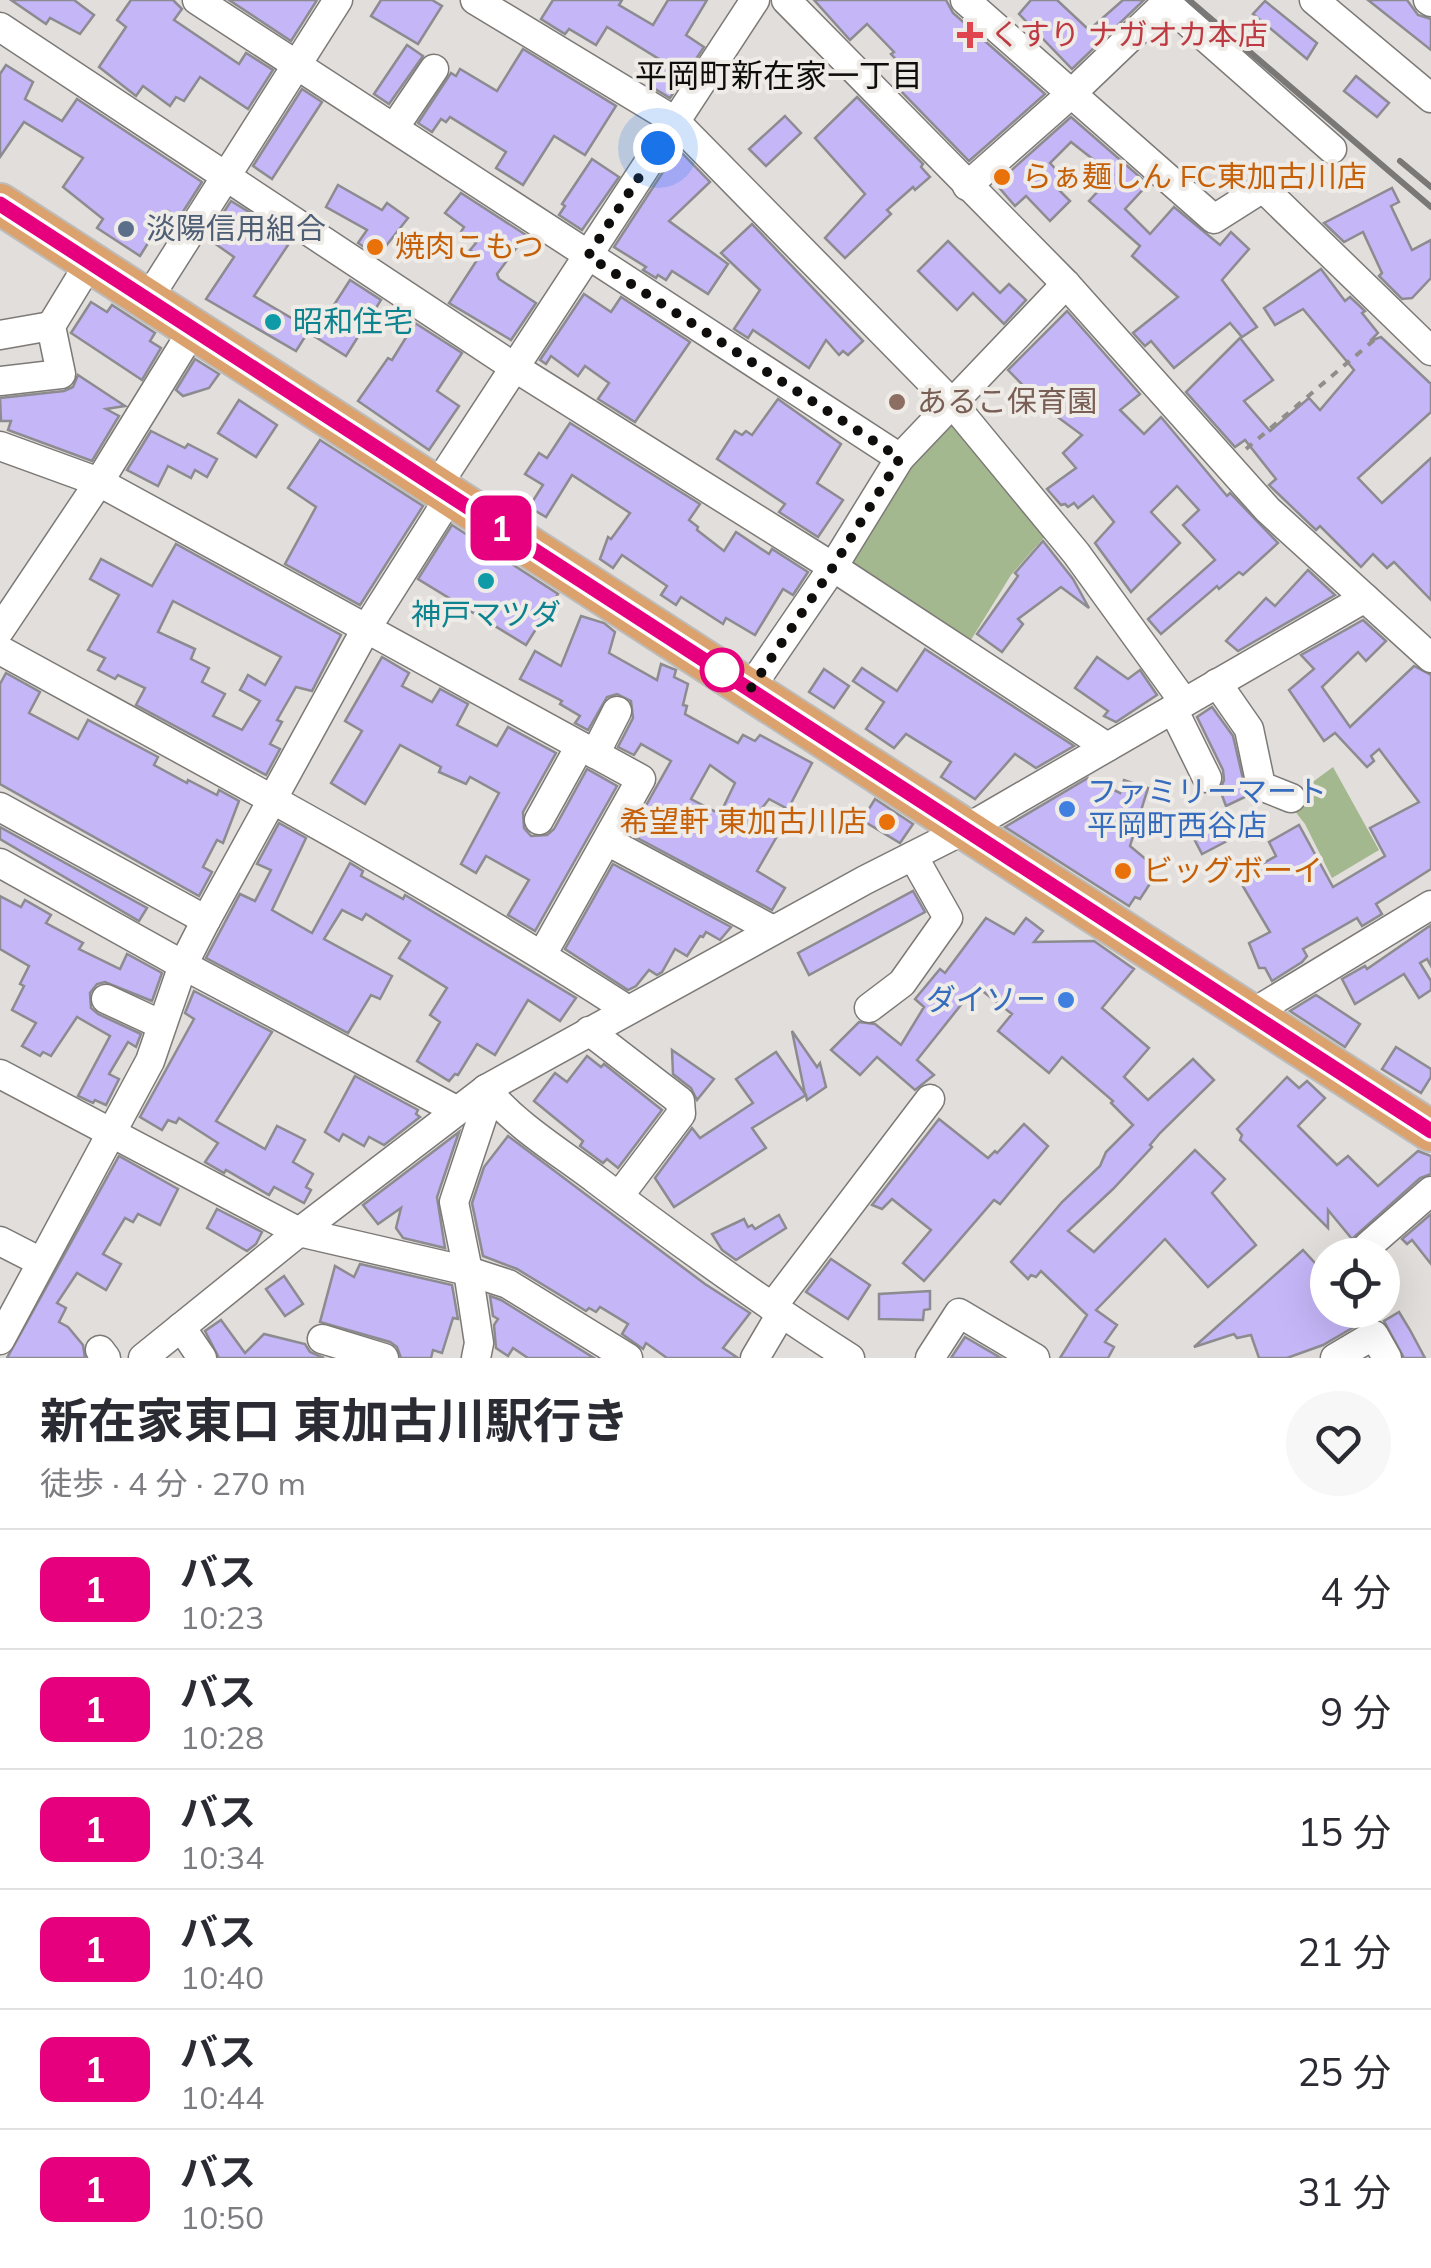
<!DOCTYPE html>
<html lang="ja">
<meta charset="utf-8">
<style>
body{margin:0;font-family:Mulish,"Noto Sans JP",sans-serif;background:#f7f7f7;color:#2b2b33;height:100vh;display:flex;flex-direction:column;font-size:38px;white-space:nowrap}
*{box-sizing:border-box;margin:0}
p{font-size:32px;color:#7c7c81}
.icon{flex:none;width:55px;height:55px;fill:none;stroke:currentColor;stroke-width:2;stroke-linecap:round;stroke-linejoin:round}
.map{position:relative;height:1358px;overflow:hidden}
.panel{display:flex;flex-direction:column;background:#fff;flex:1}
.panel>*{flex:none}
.badge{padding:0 20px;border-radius:15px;font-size:35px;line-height:65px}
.tools{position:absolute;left:1310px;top:1238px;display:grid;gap:20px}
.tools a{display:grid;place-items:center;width:90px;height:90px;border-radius:50%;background:#fff;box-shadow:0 10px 40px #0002;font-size:50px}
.you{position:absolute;width:50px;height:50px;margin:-25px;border:8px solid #fff;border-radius:50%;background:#1a73e8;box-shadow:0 0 0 15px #1a73e833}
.map>.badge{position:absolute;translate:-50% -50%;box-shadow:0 0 0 5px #fff}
.round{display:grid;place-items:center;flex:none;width:105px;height:105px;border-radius:52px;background:#f7f7f7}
.headline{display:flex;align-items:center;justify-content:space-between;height:170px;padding:0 40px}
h1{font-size:48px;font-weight:700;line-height:75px}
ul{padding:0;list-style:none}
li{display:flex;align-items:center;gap:30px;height:120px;padding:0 40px;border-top:2px solid #e1e1e2}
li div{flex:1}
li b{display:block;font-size:38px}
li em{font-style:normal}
li .badge{min-width:110px;font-weight:700;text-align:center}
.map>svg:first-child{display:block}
.green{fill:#a4b890}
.building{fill:#c5b6f8;stroke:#8c8b8f;stroke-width:2.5;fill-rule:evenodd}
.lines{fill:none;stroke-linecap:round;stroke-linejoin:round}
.minor-casing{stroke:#7c7976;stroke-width:31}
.highway-casing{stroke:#bcbcbb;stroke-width:44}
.path{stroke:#908d8b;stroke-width:4;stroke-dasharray:8 8;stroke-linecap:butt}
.minor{stroke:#fff;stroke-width:28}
.highway{stroke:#dca26e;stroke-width:40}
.rail{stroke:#7a7876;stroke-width:6}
.line-casing{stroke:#fff;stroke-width:22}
.line{stroke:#e6007e;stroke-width:15}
.walk{stroke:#0f0e0d;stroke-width:10;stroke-dasharray:0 18}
.health-dot{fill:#e0444e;stroke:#efece8;stroke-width:4}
.food-dot{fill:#e8710a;stroke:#efece8;stroke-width:4}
.service-dot{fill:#5c6f8a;stroke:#efece8;stroke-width:4}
.culture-dot{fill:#0f9aa8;stroke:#efece8;stroke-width:4}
.education-dot{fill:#8d6e63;stroke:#efece8;stroke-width:4}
.stop-dot{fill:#fff;stroke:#e6007e;stroke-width:5}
.shop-dot{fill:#3f7fe0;stroke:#efece8;stroke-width:4}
.labels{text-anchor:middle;stroke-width:8;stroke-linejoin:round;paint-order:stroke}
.health-label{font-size:30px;fill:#be3a42;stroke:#efece8;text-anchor:start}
.food-label{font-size:30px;fill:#c56008;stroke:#efece8;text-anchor:start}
.service-label{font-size:30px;fill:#4e5e75;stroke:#efece8;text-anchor:start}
.culture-label{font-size:30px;fill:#0d838f;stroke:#efece8;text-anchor:start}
.education-label{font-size:30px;fill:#785e54;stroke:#efece8;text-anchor:start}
.shop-label{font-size:30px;fill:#366cbe;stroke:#efece8;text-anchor:start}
.neighbourhood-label{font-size:32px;fill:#0f0e0d;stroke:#efece8}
</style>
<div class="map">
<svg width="1431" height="1358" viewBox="0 0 1431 1358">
<rect width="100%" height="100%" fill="#e2dedb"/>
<g class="green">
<path d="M952,422L1048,533L1011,575L969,643L849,565L848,556L917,458Z"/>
<path d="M1333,767L1379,850L1332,878L1305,824L1287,801Z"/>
</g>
<g class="building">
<path d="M11,0H74L94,15L80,34L50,18L46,24Z"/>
<path d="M131,0H173L182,9L174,20L239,64L246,53L273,70L248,109L200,77L184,101L176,97L170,106L143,86L136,96L99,67L126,27L117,20Z"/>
<path d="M229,0H317L291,41Z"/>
<path d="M381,0H432L442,6L418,44L371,16Z"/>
<path d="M553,0H622L619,5L653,25L668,0H707L686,35L704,47L670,98L647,84L662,61L607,27L596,45L569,29L565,34L541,19Z"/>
<path d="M814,0H946L953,13L1045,94L969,161L898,88L911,76L891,54L894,52L867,24L850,40Z"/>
<path d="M1031,0H1057L1089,30L1123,0H1144L1072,69L1019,14Z"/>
<path d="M1368,0H1407L1418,15L1431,19V50Z"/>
<path d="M1265,1L1317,43L1307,59L1253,14Z"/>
<path d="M407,45L423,56L389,104L374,94Z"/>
<path d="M523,49L616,106L585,155L554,136L523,185L496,168L506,152L450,117L446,122L441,119L432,132L418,123L451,73L456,76L460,69L497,91Z"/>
<path d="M6,65L33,82L25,99L62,121L77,99L202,182L179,218L168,211L140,256L97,228L103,219L63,187L83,158L24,122L0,157V74Z"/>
<path d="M1356,76L1389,103L1377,117L1344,91Z"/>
<path d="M302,89L322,102L272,179L253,166Z"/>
<path d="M857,97L923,164L921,167L930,177L915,190L913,187L887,210L891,214L845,258L825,238L865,194L815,138Z"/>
<path d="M785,116L801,133L766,166L749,149Z"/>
<path d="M1071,117L1148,184L1125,209L1150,234L1174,207L1220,245L1231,232L1249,249L1222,280L1257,327L1242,337L1230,323L1174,368L1151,341L1145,346L1133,333L1178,297L1132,256L1140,246L1089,201L1113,175L1071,142L1050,163L1064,178L1055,186L1070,201L1050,221L1026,196L1015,206L996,184Z"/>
<path d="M678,149L710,182L669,221L728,264L708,294L672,271L666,280L658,275L656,278L643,270L646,267L614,247Z"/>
<path d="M592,159L619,177L582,230L559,215L565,206L562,204Z"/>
<path d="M338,185L382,210L387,203L408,218L378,256L358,243L367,230L326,207Z"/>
<path d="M1392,188L1399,202L1391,206L1412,250L1431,240V278L1412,298L1402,299L1379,276L1382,273L1363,232L1344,242L1324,223Z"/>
<path d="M461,193L526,235L497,274L499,279L536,303L511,340L449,303L479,257L470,250L476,243L461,232L464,227L445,213Z"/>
<path d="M231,201L249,212L246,217L288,245L254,296L310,329L296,351L206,299L234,257L207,238Z"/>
<path d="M752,224L863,341L848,355L843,351L839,355L826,340L809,368L753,330L748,338L734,329L760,290L721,253Z"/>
<path d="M948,241L1000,293L1009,284L1026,300L1004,324L973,293L957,310L918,271Z"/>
<path d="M1321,269L1345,301L1350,297L1365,311L1362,313L1378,333L1370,341L1381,337L1431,384V412L1358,478L1382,503L1431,458V600L1394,562L1387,568L1373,554L1361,567L1320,526L1316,530L1269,485L1276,479L1245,440L1235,447L1186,392L1240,338L1273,380L1244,401L1270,431L1309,398L1320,410L1354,370L1303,309L1275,325L1264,308Z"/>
<path d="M350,280L381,300L346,356L314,336Z"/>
<path d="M584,294L611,312L621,297L690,342L635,422L598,399L609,383L585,366L578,376L551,356L546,364L540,360Z"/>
<path d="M91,302L107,312L112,305L155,333L150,341L161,348L142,380L71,333Z"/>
<path d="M1067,311L1140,394L1120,410L1144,434L1161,417L1227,496L1230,493L1278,543L1243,575L1239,572L1219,589L1217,586L1161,634L1148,619L1215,560L1183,525L1199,510L1177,486L1151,512L1180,543L1131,592L1095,543L1114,522L1093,496L1078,508L1074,503L1068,507L1065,504L1061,505L1047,489L1076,468L1063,453L1082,435L1044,407L1008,370Z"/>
<path d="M415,323L462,353L437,391L459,406L429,450L358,401L388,358L392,360Z"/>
<path d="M195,359L219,374L209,388L183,396L176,390Z"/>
<path d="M78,375L125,406L106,409L119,416L92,461L8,430L11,421H1L0,398L64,391L73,387Z"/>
<path d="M778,399L841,444L817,483L843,500L818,537L779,512L785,504L717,459L735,431L742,435L746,431L752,435Z"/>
<path d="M239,400L277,425L256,457L218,433Z"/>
<path d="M570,423L700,504L689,520L698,527L697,530L724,551L736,532L769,554L772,549L808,572L793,595L783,589L755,635L726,618L723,624L681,597L676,605L661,595L667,586L622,555L613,568L600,559L608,537L611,539L630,513L572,475L546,517L529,507L543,485L525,474L539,453L547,458Z"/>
<path d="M151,431L185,448L188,444L217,459L207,477L195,470L191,478L168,466L158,486L127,470Z"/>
<path d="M320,440L423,506L360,605L285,564L316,507L288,488Z"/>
<path d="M452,525L558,594L526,645L418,579Z"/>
<path d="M1043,541L1073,579L1089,608L1061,587L1018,619L1023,624L1002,652L977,634L1018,576L1015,573Z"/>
<path d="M176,544L341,635L312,691L296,687L277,720L282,722L270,744L280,749L266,775L136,705L145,688L118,675L115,679L98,670L105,658L88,650L119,595L90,579L101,559L152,586ZM173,601L281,657L265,685L248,675L240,690L260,701L242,730L213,716L225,694L202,682L209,668L191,659L195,649L158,632Z"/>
<path d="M1308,570L1335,595L1238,651L1226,641L1266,598L1275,606Z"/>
<path d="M581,616L604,623L615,632L609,653L657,680L661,664L676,670L674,677L688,684L683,705L687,706L685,714L738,743L743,735L755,741L760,735L812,763L788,809L769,799L750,824L776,838L757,871L785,888L772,910L630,834L671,761L641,744L634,755L618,747L633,718L631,701L617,694L607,697L588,730L575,723L580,716L560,704L562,701L520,679L535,651L561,666ZM710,765L735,783L720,814L691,799Z"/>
<path d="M1363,620L1386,641L1366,661L1358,652L1322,687L1350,727L1414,666L1431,675V869L1376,904L1382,914L1362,926L1357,918L1303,949L1307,956L1302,962L1272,981L1265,968H1259L1249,943L1270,932L1238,878L1276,856L1269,842L1299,825L1333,887L1385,856L1370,828L1419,802L1379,749L1371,756L1374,761L1367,767L1335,733L1324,741L1289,690L1314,669L1301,655Z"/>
<path d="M925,649L1074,746L1036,768L1015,754L975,799L941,777L951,762L906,734L894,748L866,729L884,702L853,681L862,668L897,691Z"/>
<path d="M382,657L409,673L402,686L432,702L440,689L468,704L457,725L497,746L508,727L556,753L523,812L524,828L531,836L547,835L554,829L587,769L617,786L535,931L508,915L529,880L486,856L476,873L461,864L499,793L470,777L466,784L439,772L441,767L400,745L365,804L331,783L362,731L345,721Z"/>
<path d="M1097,657L1128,679L1140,670L1157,695L1116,722L1104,716L1108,711L1075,688Z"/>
<path d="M824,669L849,686L834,708L809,692Z"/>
<path d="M6,673L40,692L29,713L78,739L88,720L158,757L154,765L187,783L188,780L217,795L219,790L239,801L223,843L217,840L203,867L212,872L199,896L0,784V684Z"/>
<path d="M1212,707L1233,736L1247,796L1226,806L1220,790L1224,780L1223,770L1197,717Z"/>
<path d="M1088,778L1120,793L1124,780L1148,788L1130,846L1154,866L1149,876L1153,879L1140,899L1135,897L1129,906L1005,827Z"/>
<path d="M875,799L913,824L900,843L862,820Z"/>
<path d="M1214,816L1227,841L1202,854L1189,829Z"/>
<path d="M279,823L306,838L272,910L312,933L350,863L363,871L361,876L403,899L405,895L576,998L560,1021L528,1000L495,1055L477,1044L458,1075L455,1074L449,1081L417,1061L440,1022L430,1015L447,988L399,958L410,941L366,914L362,920L342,910L324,939L392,976L380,999L371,995L348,1033L206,958L240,894L255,901L271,870L257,864Z"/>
<path d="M0,827L147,908L139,921L0,839Z"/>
<path d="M613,864L731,927L720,940L706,932L703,937L700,936L687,956L675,949L662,972L657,975L649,970L636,986L628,990L565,949Z"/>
<path d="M913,891L925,912L809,975L798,953Z"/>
<path d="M0,896L21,907L25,900L51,915L46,923L83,943L79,949L120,969L127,954L162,973L152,1001L105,982L97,984L90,993L91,1008L98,1014L141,1034L136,1047L128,1042L109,1074L119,1079L106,1105L95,1100L93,1103L78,1096L110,1036L77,1017L51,1056L43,1052L40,1056L22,1046L36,1023L12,1010L24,986L20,984L29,966L0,949Z"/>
<path d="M986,918L1014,934L1026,918L1043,931L1034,942L1094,941L1134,969L1102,1008L1149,1048L1124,1077L1148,1100L1193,1059L1214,1080L1160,1133L1150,1145L1152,1147L1113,1189L1068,1231L1094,1252L1195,1150L1225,1179L1212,1193L1256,1245L1208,1287L1165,1239L1096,1310L1117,1325L1105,1342L1114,1347L1108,1358H1060L1087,1315L1041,1271L1036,1277L1031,1275L1028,1279L1011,1262L1062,1202L1100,1166L1106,1152L1133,1125L1111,1103L1113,1101L1062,1057L1049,1073L998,1031L1012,1014L976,986L917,1060L934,1075L915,1090L877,1057L860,1075L831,1050L859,1022L875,1024L901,1045L924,1007L915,999L940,969L945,973Z"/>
<path d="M1431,925V966L1427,959L1420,963L1431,981V990L1419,998L1404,974L1355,1004L1342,979L1365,966L1367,969Z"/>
<path d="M194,991L272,1032L216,1121L265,1149L277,1126L305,1140L293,1162L313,1174L306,1187L311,1190L304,1203L274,1187L269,1195L226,1170L224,1173L205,1162L218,1143L179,1118L176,1123L168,1120L162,1130L140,1117L194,1019L185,1013Z"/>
<path d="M1316,995L1360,1024L1345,1047L1290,1011Z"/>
<path d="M792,1031L817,1067L820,1063L826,1087L807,1100L806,1095L752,1128L766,1148L674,1207L655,1178L692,1128L700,1138L753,1103L736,1079L776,1052L805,1094Z"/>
<path d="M1396,1047L1431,1069V1077L1421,1093L1382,1069Z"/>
<path d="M672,1050L714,1079L697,1100L691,1088L673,1074Z"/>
<path d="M587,1056L601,1067L604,1064L662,1110L618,1168L607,1159L603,1163L580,1146L583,1141L534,1101L555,1073L567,1082Z"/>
<path d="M355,1076L418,1110L416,1114L420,1117L384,1145L369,1137L364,1146L343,1134L339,1141L325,1132Z"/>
<path d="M1287,1077L1299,1088L1307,1081L1325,1098L1298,1126L1337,1165L1348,1156L1378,1186L1418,1151L1431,1156V1174L1420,1178L1352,1239L1328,1210V1228L1240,1140L1242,1135L1237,1129Z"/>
<path d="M939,1119L988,1158L995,1151L997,1153L1024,1124L1048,1146L1000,1204L994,1200L924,1281L903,1263L931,1230L892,1199L882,1209L872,1205Z"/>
<path d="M459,1132L437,1197L445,1248L403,1238L396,1228L401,1208L378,1224L363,1205Z"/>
<path d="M508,1136L705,1284L750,1313L723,1348L738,1358H667L646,1343L643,1349L622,1334L628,1324L600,1307L596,1312L589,1308L586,1311L517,1269L483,1256L472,1203L484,1167Z"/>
<path d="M119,1156L178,1189L160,1225L138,1214L133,1222L125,1218L103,1254L121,1264L106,1290L77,1273L57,1303L66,1308L59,1322L68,1327L83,1345L85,1358H7Z"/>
<path d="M217,1209L262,1232L256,1244L247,1251L207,1228Z"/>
<path d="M1431,1214V1264L1412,1240L1407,1244L1402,1239Z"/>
<path d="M779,1215L786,1228L736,1260L722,1250L712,1234L744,1219L748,1227L752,1225L755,1229Z"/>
<path d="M1303,1250L1328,1277V1310H1362L1366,1320L1323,1345L1287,1358H1259L1251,1335L1237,1338L1234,1334L1194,1347Z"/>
<path d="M831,1259L870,1285L848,1319L806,1292Z"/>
<path d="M360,1264L452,1285L458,1319L453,1318L442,1353L433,1350L431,1358H401L397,1347L390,1342L320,1322L335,1266L354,1277Z"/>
<path d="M284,1276L303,1304L285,1316L266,1289Z"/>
<path d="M930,1291V1309L924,1310L923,1320L879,1319V1294Z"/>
<path d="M490,1296L501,1300L594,1358H528L513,1348L508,1356L496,1348L494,1325L498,1319L493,1316Z"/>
<path d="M1399,1312L1410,1330L1425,1358H1404L1384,1321Z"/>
<path d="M221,1320L245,1353L264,1334L305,1344L310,1352L324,1358H219L205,1331Z"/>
<path d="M965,1337L1001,1358H951Z"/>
</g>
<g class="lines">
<defs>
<g id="minor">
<path d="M197,0L900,458"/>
<path d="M475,0L675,121L953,404L1076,553L1184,702"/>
<path d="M786,0L1066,284L1268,510L1431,658"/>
<path d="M965,0L1214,219L1263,188L1431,351"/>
<path d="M1163,0L1332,149"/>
<path d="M1314,0L1431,98"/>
<path d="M1428,0L1431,2"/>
<path d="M0,27L514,367L833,567L1107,747"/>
<path d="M394,128L434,69"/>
<path d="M967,186L1071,94L1166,3"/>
<path d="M148,299L338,0"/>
<path d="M0,335L51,326"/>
<path d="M0,381L61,374L51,326L90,262"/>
<path d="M0,446L99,482L641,779L542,955"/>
<path d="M437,486L755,0"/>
<path d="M0,630L99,482L194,328"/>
<path d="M0,650C211,766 425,879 628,1010"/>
<path d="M1217,683L1249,729L1261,786L1291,798"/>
<path d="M751,687L833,567L900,458L1066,284"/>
<path d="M1173,709L1207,778"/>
<path d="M595,754L617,711"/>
<path d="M0,807L206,920"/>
<path d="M539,820L580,746"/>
<path d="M607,841L773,930"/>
<path d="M0,863L183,965L456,1110"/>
<path d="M106,999L162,1025"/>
<path d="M869,1008L902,983L948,918L913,856"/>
<path d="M1251,1014L1431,905"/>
<path d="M589,1031L680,1101L681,1114L619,1196"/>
<path d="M0,1074L299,1232L468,1271L508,1284L628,1358"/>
<path d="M486,1089C516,1126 560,1152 598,1181C680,1243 763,1303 850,1358"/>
<path d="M0,1241L41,1262"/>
<path d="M1368,1246L1431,1191"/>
<path d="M772,1307L930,1099"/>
<path d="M181,1327L202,1358"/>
<path d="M322,1339L384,1358"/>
<path d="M0,1340L150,1061L183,965L206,920L366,629L451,495"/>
<path d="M100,1350L106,1358"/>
<path d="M143,1358L299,1232L486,1089L865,880L964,830L1365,598"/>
<path d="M476,1358L479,1343L468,1271L454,1202L485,1109L486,1089"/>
<path d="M755,1358L781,1314"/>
<path d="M930,1358L959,1313L1035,1358"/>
<path d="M1335,1358L1374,1335L1387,1358"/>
</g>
<path id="highway" d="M0,204L1431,1131"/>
</defs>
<use href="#minor" class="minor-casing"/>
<use href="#highway" class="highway-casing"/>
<path class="path" d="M1246,449L1380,335"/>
<use href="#minor" class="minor"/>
<use href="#highway" class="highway"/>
<g class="rail">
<path d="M1189,0L1431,207"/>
<path d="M1400,161L1431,187"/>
</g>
</g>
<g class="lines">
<defs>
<path id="line" d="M0,204L1431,1131"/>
</defs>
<use href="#line" class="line-casing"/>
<use href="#line" class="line"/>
<path class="walk" d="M658,148L588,256L900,458L833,567L751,688L722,670"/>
</g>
<path class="health-dot" d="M965 20h10v10h10v10h-10v10h-10v-10h-10v-10h10z"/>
<g class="food-dot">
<circle cx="1002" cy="177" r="10"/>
<circle cx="375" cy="247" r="10"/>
<circle cx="887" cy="822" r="10"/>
<circle cx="1123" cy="871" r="10"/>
</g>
<circle class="service-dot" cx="126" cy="229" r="10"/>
<g class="culture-dot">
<circle cx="273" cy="322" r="10"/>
<circle cx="486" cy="581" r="10"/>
</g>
<circle class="education-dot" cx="897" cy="402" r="10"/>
<circle class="stop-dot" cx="722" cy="670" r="20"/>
<g class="shop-dot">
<circle cx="1067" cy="809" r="10"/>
<circle cx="1066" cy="1000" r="10"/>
</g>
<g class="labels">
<g class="health-label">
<text x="990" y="45">くすり ナガオカ本店</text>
</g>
<g class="food-label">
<text x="1022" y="187">らぁ麺しん FC東加古川店</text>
<text x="395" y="257">焼肉こもつ</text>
<text x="867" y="832" text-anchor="end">希望軒 東加古川店</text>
<text x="1143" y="881">ビッグボーイ</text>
</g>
<g class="service-label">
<text x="146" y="239">淡陽信用組合</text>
</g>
<g class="culture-label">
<text x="293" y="332">昭和住宅</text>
<text x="486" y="625" text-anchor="middle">神戸マツダ</text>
</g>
<g class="education-label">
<text x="917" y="412">あるこ保育園</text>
</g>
<g class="shop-label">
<text x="1087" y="802">ファミリーマート<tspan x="1087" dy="34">平岡町西谷店</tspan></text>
<text x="1046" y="1010" text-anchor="end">ダイソー</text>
</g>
<g class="neighbourhood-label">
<text x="779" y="87">平岡町新在家一丁目</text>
</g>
</g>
</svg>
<div class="tools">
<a><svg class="icon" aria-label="locate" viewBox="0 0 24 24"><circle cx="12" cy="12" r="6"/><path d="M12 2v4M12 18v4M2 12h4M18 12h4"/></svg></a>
</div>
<div class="you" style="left:658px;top:148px"></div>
<b class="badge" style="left:501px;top:528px;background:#e6007e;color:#fff">1</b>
</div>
<section class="panel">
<div class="headline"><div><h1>新在家東口 東加古川駅行き</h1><p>徒歩 · 4 分 · 270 m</p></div><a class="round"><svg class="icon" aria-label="heart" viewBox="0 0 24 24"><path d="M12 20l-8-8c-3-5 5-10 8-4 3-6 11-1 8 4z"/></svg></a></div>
<ul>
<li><span class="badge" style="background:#e6007e;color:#fff">1</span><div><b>バス</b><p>10:23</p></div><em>4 分</em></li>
<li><span class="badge" style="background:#e6007e;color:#fff">1</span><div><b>バス</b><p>10:28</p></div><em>9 分</em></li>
<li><span class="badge" style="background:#e6007e;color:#fff">1</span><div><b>バス</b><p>10:34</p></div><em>15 分</em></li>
<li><span class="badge" style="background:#e6007e;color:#fff">1</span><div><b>バス</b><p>10:40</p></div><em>21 分</em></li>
<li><span class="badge" style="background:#e6007e;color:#fff">1</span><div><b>バス</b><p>10:44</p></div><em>25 分</em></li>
<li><span class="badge" style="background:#e6007e;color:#fff">1</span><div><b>バス</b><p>10:50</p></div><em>31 分</em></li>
</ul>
</section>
